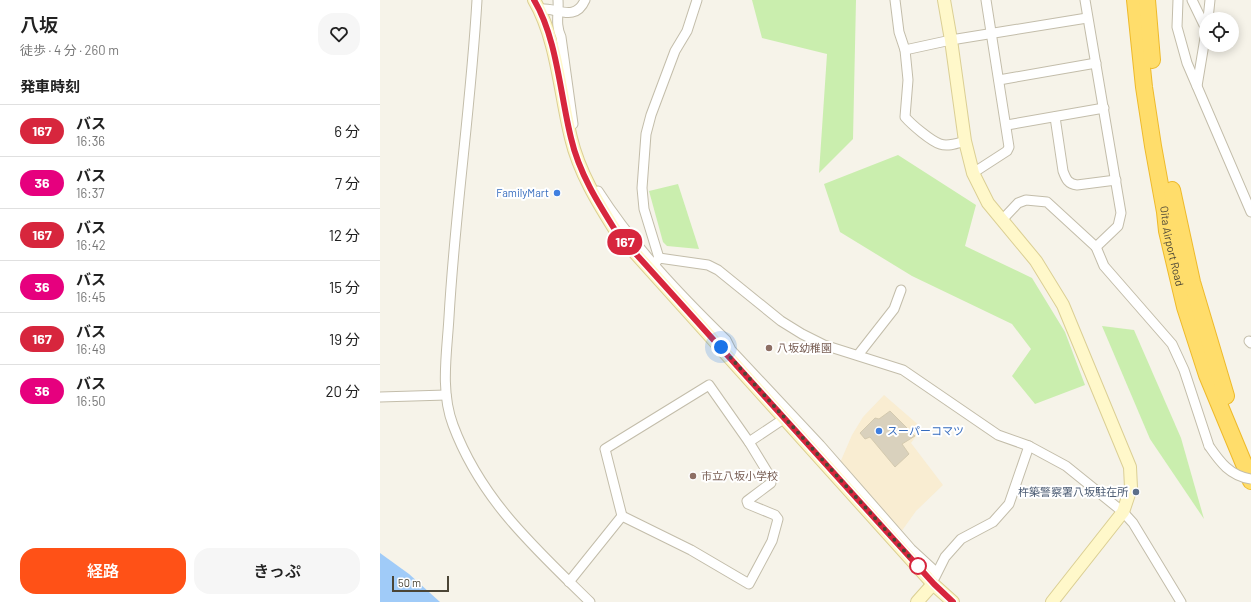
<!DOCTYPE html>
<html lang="ja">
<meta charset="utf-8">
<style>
body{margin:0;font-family:Barlow,"Noto Sans JP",sans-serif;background:#f6f6f6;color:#222;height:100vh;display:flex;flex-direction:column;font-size:15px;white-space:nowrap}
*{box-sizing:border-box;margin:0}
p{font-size:13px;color:#767676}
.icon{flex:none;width:22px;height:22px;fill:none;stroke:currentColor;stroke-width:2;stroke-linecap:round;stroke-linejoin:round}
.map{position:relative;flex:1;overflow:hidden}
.drawer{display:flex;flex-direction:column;background:#fff;width:380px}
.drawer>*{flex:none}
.badge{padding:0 8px;border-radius:13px;font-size:14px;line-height:26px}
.buttons{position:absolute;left:819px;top:12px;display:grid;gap:8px}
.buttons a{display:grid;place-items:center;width:40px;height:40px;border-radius:50%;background:#fff;box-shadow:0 2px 10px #0003;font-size:20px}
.scale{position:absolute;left:12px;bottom:10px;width:57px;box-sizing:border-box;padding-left:4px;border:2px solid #4b4536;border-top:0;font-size:11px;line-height:14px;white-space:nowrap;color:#4b4536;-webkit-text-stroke:3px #fff;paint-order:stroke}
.you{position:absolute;width:20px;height:20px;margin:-10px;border:3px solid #fff;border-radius:50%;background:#1a73e8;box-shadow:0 0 0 6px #1a73e833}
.map>.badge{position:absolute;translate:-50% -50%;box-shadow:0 0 0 2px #fff}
h2{padding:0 20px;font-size:15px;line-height:36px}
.round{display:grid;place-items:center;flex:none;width:42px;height:42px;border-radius:16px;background:#f6f6f6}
.head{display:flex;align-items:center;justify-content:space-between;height:68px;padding:0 20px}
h1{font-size:19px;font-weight:600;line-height:30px}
.cta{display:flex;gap:8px;margin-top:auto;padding:8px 20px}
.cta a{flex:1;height:46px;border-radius:16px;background:#ff5117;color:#fff;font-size:16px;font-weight:600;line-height:46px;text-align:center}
.cta a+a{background:#f6f6f6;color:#222}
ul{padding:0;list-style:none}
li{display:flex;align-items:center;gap:12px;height:52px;padding:0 20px;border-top:1px solid #e0e0e0}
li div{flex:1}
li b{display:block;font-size:15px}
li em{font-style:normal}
li .badge{min-width:44px;font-weight:700;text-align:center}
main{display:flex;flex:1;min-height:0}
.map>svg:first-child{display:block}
.commercial{fill:#f9edd2}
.green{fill:#caeeae}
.water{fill:#a0cbf8}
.building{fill:#d9d1bd;stroke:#d4caaf}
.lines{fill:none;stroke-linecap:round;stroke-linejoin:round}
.street-casing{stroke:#c3bdaa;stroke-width:11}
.secondary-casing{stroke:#dbcf94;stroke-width:14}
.highway-casing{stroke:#eeba2b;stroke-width:18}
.street{stroke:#fff;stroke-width:9}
.secondary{stroke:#fff8ca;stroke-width:12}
.highway{stroke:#ffdd6b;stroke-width:16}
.street-bridge-casing{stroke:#c3bdaa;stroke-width:11;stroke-linecap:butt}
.street-bridge{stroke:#fff;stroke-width:9}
.line-casing{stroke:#fff;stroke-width:9}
.line{stroke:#d7263d;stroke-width:6}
.walk{stroke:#4b4536;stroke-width:4;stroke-dasharray:0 7.2}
.shop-dot{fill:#3f7fe0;stroke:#fff;stroke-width:1.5}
.education-dot{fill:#8d6e63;stroke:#fff;stroke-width:1.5}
.service-dot{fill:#5c6f8a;stroke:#fff;stroke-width:1.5}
.stop-dot{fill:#fff;stroke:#d7263d;stroke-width:2}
.labels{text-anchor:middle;stroke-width:4;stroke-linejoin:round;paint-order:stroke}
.shop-label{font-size:11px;fill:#366cbe;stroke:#fff;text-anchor:end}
.street-label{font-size:11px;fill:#4b4536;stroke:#fff}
.education-label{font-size:11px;fill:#785e54;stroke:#fff;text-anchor:start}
.service-label{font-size:11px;fill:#4e5e75;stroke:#fff;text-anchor:end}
</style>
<main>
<section class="drawer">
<div class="head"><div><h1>八坂</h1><p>徒歩 · 4 分 · 260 m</p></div><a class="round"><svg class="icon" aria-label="heart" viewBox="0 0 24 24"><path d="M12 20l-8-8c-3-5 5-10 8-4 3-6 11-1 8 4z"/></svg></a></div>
<h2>発車時刻</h2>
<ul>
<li><span class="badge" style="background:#d7263d;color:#fff">167</span><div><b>バス</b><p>16:36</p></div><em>6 分</em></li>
<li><span class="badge" style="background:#e6007e;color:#fff">36</span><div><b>バス</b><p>16:37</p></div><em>7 分</em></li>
<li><span class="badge" style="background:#d7263d;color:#fff">167</span><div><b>バス</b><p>16:42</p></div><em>12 分</em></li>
<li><span class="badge" style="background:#e6007e;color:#fff">36</span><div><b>バス</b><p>16:45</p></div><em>15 分</em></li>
<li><span class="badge" style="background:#d7263d;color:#fff">167</span><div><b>バス</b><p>16:49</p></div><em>19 分</em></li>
<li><span class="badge" style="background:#e6007e;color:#fff">36</span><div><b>バス</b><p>16:50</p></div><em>20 分</em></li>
</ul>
<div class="cta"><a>経路</a><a>きっぷ</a></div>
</section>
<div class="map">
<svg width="871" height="602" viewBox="0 0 871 602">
<rect width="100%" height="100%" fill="#f6f3e9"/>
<path class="commercial" d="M504,395L542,428L531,443L563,485L536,511L521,532L459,465L472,435L483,417Z"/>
<g class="green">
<path d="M372,0H476L473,139L439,173L447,54L382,38Z"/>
<path d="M518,155L596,205L585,246L652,278L685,332L705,385L655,404L632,376L651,349L632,324L532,276L460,232L444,184Z"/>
<path d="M298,184L319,249L287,246L283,242L269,191Z"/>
<path d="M722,326L754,330L801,438L824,519L770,439Z"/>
</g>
<path class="water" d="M0,553L29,574L60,602H0Z"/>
<path class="building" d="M510,411L535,436L522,444L529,454L515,467L490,437L485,439L480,433L495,418L499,419Z"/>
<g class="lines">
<defs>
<g id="street">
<path d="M97,0C91,106 75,211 69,317C67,352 60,391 73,425C101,500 154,547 210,602"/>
<path d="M178,0C179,14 175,24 181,37L193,124"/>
<path d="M515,0L519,32L525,50L528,80L525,117C532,125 551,141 560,144C568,147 578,143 585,141"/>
<path d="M705,0L741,213L738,226L716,247"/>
<path d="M798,0L797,27L807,63L871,212"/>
<path d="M812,0L826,29"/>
<path d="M159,9C176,7 195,23 205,0"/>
<path d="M828,19L830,0"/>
<path d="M525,50L571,40L707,18"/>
<path d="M619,80L716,63"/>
<path d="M817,86L826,32"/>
<path d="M675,117L683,171C686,179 688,184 697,185L736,180"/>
<path d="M627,125L724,108"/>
<path d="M593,173L627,151L629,147L606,0"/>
<path d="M218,191C254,247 299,294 346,340L351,350L440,445L531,549L556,572"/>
<path d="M622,220L638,203L646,200L667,202L716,247L724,266L792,344L804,370L829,446"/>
<path d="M279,258L264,209L262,188L266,134L271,115L295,51L307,31L317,0"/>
<path d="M271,269L279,258L328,265L338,270L401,321L422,334L444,345L523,370L618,435L649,446L686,466L743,512L753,523L801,602"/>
<path d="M869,341L871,343"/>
<path d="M478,355L514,309L521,290"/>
<path d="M0,397L66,395"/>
<path d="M242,516L225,449L329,385L369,442L405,418"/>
<path d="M555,577L565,557L581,539L613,522L629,504L649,446"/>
<path d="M189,582L242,516L311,550L369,584L392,541L398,519L395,515L368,504L367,501L391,483V478L369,442"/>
</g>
<g id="secondary">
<path d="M154,0C177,39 180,94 191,138C199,172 218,203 237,233L553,584L573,602"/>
<path d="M564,0L571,40L585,141L593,173L608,203L656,261L683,305L750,467L751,488L743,512L672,602"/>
<path d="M537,602L553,584"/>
</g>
<g id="highway">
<path id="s1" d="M755,0L764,87L773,146L785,212L787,231L805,307L827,375L871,481"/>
<path d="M767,0L772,60"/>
<path d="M792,190L812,282L846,396"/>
</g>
</defs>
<use href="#street" class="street-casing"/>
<use href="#secondary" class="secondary-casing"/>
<use href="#highway" class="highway-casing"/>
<use href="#street" class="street"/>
<use href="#secondary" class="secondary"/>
<use href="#highway" class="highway"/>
<defs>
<path id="street-bridge" d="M829,446C840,462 850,476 871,479"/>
</defs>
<use href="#street-bridge" class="street-bridge-casing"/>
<use href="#street-bridge" class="street-bridge"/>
</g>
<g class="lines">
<defs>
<path id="line" d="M154,0C177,38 180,94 191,138C199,173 218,203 237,233L554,584L573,602"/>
</defs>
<use href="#line" class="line-casing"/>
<use href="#line" class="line"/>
<path class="walk" d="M341,347L538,566"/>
</g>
<g class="shop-dot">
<circle cx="177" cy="193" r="4"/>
<circle cx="499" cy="431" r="4"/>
</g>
<g class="education-dot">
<circle cx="389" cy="348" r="4"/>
<circle cx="313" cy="476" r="4"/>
</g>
<circle class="service-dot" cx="756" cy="492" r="4"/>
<circle class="stop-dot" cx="538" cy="566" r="8"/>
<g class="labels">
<g class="shop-label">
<text x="169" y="197">FamilyMart</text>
<text x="507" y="435" text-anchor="start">スーパーコマツ</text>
</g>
<g class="street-label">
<text dy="4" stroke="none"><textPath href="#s1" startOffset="249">Oita Airport Road</textPath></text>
</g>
<g class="education-label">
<text x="397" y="352">八坂幼稚園</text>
<text x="321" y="480">市立八坂小学校</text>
</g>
<g class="service-label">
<text x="748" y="496">杵築警察署八坂駐在所</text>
</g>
</g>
</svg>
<div class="buttons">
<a><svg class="icon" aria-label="locate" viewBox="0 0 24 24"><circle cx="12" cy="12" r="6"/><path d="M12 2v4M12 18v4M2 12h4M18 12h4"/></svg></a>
</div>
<div class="scale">50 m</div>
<div class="you" style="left:341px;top:347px"></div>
<b class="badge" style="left:245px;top:242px;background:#d7263d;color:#fff">167</b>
</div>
</main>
